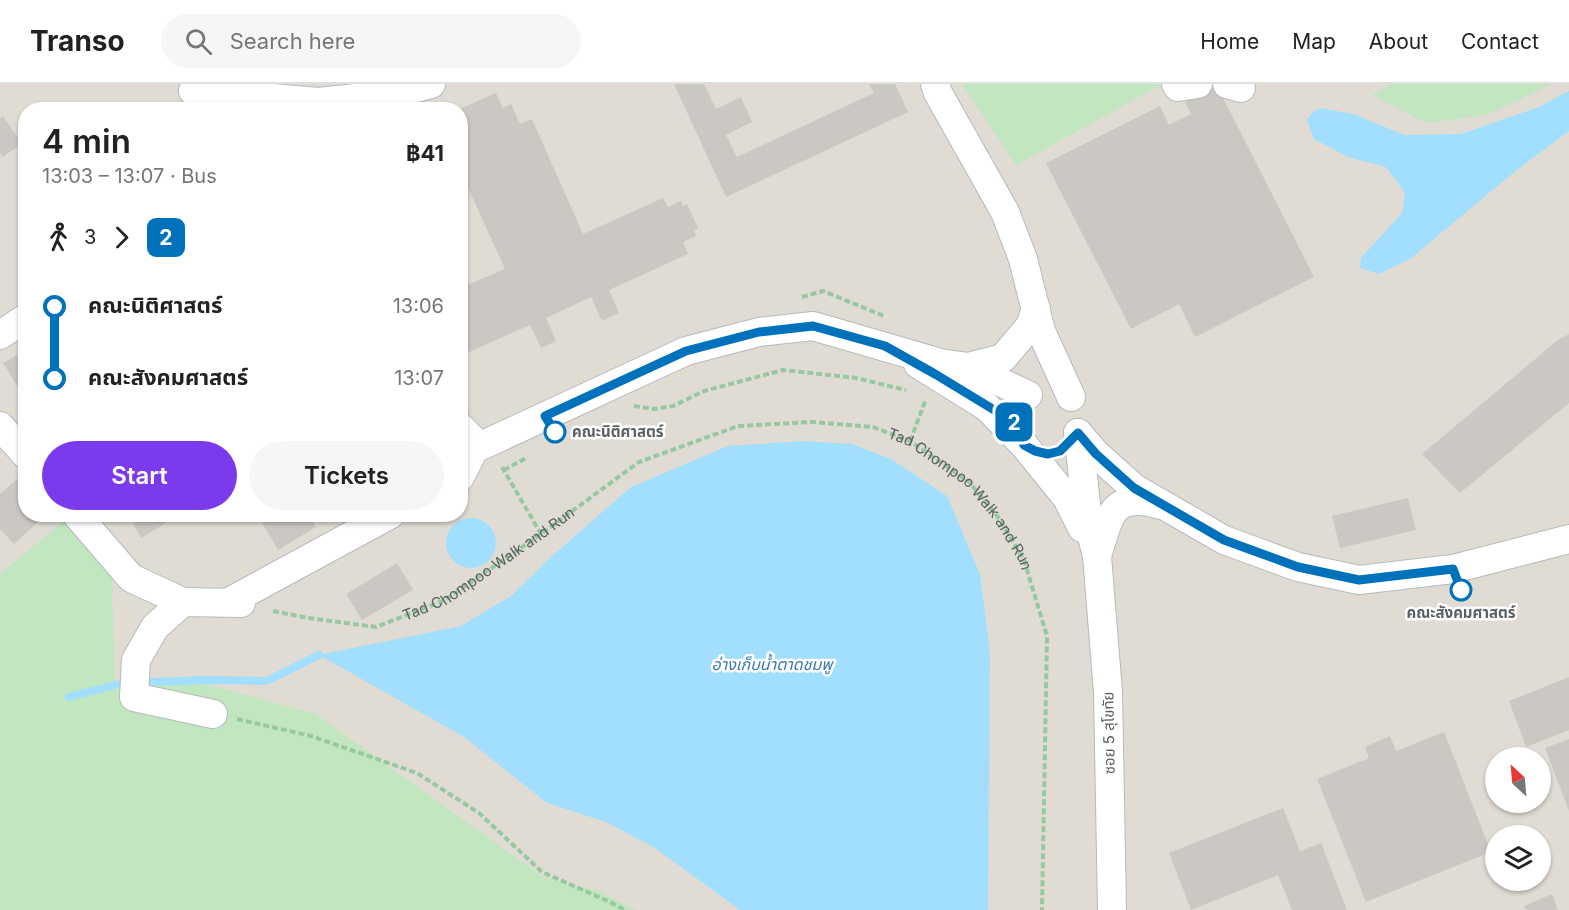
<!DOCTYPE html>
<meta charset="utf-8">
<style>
body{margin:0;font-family:Inter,"Noto Sans Thai",sans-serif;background:#f6f6f6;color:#222;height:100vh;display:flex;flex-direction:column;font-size:22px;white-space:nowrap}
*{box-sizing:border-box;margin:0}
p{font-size:20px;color:#767676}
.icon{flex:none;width:33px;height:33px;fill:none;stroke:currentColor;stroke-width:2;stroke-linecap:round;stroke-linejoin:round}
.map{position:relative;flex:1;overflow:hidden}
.details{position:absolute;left:18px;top:18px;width:450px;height:420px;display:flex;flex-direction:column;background:#fff;border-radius:24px;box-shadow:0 2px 4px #0004}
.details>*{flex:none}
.badge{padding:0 12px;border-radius:9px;font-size:21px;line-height:39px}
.needle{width:39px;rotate:334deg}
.controls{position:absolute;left:1485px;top:663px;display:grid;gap:12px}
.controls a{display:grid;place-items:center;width:66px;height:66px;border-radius:50%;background:#fff;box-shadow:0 2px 4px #0004;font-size:30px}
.map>.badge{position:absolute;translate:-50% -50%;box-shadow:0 0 0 3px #fff}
.legs{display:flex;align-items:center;gap:9px;height:66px;padding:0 24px;font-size:20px}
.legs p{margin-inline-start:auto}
.headline{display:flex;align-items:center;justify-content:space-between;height:102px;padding:0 24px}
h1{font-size:33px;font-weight:600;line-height:45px}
.primary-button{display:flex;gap:12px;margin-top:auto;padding:12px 24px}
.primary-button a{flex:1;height:69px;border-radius:36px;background:#7c3aed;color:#fff;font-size:24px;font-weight:600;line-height:69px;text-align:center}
.primary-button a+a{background:#f6f6f6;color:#222}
ul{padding:0 24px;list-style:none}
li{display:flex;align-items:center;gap:21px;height:72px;font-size:22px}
li i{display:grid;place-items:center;width:9px;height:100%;margin:0 8px;background:currentColor}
li i::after{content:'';width:15px;height:15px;margin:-8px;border:4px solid;border-radius:50%;background:#fff}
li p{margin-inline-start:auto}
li:first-child i{background:linear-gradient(#0000 50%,currentColor 0)}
li:last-child i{background:linear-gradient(currentColor 50%,#0000 0)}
header{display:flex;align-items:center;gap:36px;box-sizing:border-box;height:84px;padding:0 30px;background:#fff;border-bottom:2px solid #e0e0e0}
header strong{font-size:28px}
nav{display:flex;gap:33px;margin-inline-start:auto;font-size:21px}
.search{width:420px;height:54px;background:#f6f6f6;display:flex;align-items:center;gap:15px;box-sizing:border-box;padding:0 21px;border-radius:33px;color:#767676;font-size:22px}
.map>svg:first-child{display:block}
.education{fill:#e0dcd4;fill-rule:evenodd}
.green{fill:#c2e6bf}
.water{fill:#a2dfff}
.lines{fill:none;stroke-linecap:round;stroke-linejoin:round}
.stream{stroke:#a2dfff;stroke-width:8}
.building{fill:#cbc7c2}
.minor-casing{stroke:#b6babe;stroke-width:30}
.path{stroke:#97c8a1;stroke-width:4;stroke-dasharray:6 3;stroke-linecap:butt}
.minor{stroke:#fff;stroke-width:28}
.line-1-casing{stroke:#fff;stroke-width:14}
.line-1{stroke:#0072bc;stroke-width:9}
.stop-1-dot{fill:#fff;stroke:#0072bc;stroke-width:3}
.labels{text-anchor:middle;stroke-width:5;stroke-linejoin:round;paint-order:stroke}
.stop-label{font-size:15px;font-weight:bold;fill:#5b6064;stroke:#fff;text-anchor:start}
.street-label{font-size:15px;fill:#5b6064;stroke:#fff}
.water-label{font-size:16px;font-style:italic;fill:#3b7baa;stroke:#fff}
</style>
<header>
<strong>Transo</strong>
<div class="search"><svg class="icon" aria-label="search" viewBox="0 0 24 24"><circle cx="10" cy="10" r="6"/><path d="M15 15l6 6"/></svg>Search here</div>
<nav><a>Home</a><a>Map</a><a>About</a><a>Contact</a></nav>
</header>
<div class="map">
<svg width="1569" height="826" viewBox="0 0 1569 826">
<rect width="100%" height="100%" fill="#eeebe3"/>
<path class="education" d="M0,0H1569V826H151L0,747ZM26,26H460V430H26ZM1496,674H1540V718H1496ZM1496,752H1540V796H1496Z"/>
<g class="green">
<path d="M962,0H1163L1016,81Z"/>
<path d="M1393,0H1552L1487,31L1426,39L1372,11Z"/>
<path d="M71,431L111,460L115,604L197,598L316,630L543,793L600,808L636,826H0V490Z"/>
</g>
<g class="water">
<path d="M1569,7V47L1513,89L1410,175L1379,190L1360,184L1361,174L1402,129L1405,109L1386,83L1348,73L1314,55L1307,36L1312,29L1320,24L1353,30L1405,51L1461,50L1539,23Z"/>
<path d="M803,357L852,360L891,375L947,412L980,490L990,569L988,826H740L655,764L606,738L547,719L464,653L319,571L461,542L511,512L552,472L631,403L728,362Z"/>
<circle cx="471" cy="459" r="25"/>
</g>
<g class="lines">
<path class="stream" d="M69,613L123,599L207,596L267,597L319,571"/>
</g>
<g class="building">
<path d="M674,0H704L716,25L741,13L752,38L726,51L737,73L874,9L869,0H895L908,28L726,113Z"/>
<path d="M1217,2L1314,193L1195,253L1179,220L1131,245L1046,79L1160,22L1169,41L1191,30L1185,18Z"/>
<path d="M496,9L503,24L511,20L520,40L532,35L583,150L663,114L668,123L681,117L683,122L687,120L698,144L694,146L696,152L683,158L688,170L609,206L619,229L602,237L591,213L546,234L556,257L541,264L530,241L460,272V204L505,185L460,86V66L465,64L460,54V43L462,42L460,25Z"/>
<path d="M3,32L22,60L2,73L0,69V34Z"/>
<path d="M1569,250V319L1460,409L1422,370L1559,255Z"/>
<path d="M26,266V316L3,279Z"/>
<path d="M17,395L26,405V430H47L14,460L0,445V410Z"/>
<path d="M1408,414L1416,446L1340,464L1332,432Z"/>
<path d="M128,430H181L141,454Z"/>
<path d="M257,430H309L316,443L278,466Z"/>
<path d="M397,479L413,506L362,536L346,510Z"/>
<path d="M1569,593V646L1526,663L1509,617Z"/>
<path d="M1444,648L1491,768L1366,818L1317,695L1369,674L1365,663L1390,652L1396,667Z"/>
<path d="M1569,655V727L1545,664Z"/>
<path d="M1283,724L1300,767L1321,759L1347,826H1292L1278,791L1191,826L1169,769Z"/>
<path d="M1552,810L1558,826H1526L1524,822Z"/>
</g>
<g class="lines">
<defs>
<g id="minor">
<path d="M935,0L938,9L1005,128L1023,175L1041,247L1071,313"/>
<path d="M1176,0L1178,3L1198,0"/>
<path d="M1227,0L1241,4"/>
<path d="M193,7L318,18L393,10L431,0"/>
<path d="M0,251L26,234"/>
<path d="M918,280L987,323L1024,361L1067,414L1082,444"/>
<path d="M968,283L1003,274L1030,242L1036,225"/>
<path d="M0,342L26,371"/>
<path d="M460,343L477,360L483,361L686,267L759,248L813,242L940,279L968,283L1028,311"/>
<path d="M1078,349L1096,370L1134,404L1224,456L1298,483L1359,496L1453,485L1569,455"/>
<path d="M1078,349L1088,437L1097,472L1108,608L1112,826"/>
<path d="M460,393L477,360"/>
<path d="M76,430L131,494L183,518"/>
<path d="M1097,472C1110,432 1110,407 1161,421"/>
<path d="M229,518L391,430"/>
<path d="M213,630L134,613L136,576L155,543L183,518L241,519"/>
</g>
</defs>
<use href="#minor" class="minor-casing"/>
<g class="path">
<path d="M802,213L823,207L884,232"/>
<path d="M634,322L654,325L673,322L704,307L783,286L856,294L906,306"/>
<path d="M910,357L926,315"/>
<path d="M502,383L541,450"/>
<path d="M504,386L528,373"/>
<path id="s1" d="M273,527L308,534L376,543L445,516L541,450L639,378L738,342L812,338L873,343L910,357L969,398L998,433L1024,476L1047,552L1042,826"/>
<path d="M237,635L311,652L417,689L479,729L542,788L610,818L625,826"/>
</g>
<use href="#minor" class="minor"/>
</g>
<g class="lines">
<defs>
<path id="line-1" d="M555,348L545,332L686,267L759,248L813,242L885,262L935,290L1014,338L1024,361L1035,367L1048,370L1060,367L1078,349L1096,370L1134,404L1224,456L1298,483L1359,496L1453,485L1461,506"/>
</defs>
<use href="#line-1" class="line-1-casing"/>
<use href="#line-1" class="line-1"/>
</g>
<g class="stop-1-dot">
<circle cx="555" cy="348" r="10"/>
<circle cx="1461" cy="506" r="10"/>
</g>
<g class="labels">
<g class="stop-label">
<text x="572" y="353">คณะนิติศาสตร์</text>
<text x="1461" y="534" text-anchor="middle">คณะสังคมศาสตร์</text>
</g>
<g class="street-label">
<text dy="5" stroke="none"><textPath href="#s1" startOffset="774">Tad Chompoo Walk and Run</textPath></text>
<text dy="5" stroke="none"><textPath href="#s1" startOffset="234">Tad Chompoo Walk and Run</textPath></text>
<text transform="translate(1109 649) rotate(-91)" y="5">ซอย 5 สุโขทัย</text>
</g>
<g class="water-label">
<text x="772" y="586">อ่างเก็บน้ำตาดชมพู</text>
</g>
</g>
</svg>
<div class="controls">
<a><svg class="needle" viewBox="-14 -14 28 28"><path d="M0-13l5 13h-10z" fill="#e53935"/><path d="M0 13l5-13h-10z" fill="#767676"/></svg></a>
<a><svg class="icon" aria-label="layers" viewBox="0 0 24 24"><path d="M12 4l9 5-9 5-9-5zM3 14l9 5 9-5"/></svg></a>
</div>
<b class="badge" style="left:1014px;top:338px;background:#0072bc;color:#fff">2</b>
<section class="details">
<div class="headline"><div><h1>4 min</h1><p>13:03 – 13:07 · Bus</p></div><b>฿41</b></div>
<div class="legs"><svg class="icon" aria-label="walk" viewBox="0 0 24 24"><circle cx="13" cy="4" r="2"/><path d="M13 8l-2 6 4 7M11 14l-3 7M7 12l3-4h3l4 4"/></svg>3<svg class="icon" aria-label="forward" viewBox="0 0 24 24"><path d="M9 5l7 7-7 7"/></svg><b class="badge" style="background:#0072bc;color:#fff">2</b></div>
<ul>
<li><i style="color:#0072bc"></i><b>คณะนิติศาสตร์</b><p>13:06</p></li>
<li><i style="color:#0072bc"></i><b>คณะสังคมศาสตร์</b><p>13:07</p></li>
</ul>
<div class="primary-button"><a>Start</a><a>Tickets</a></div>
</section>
</div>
